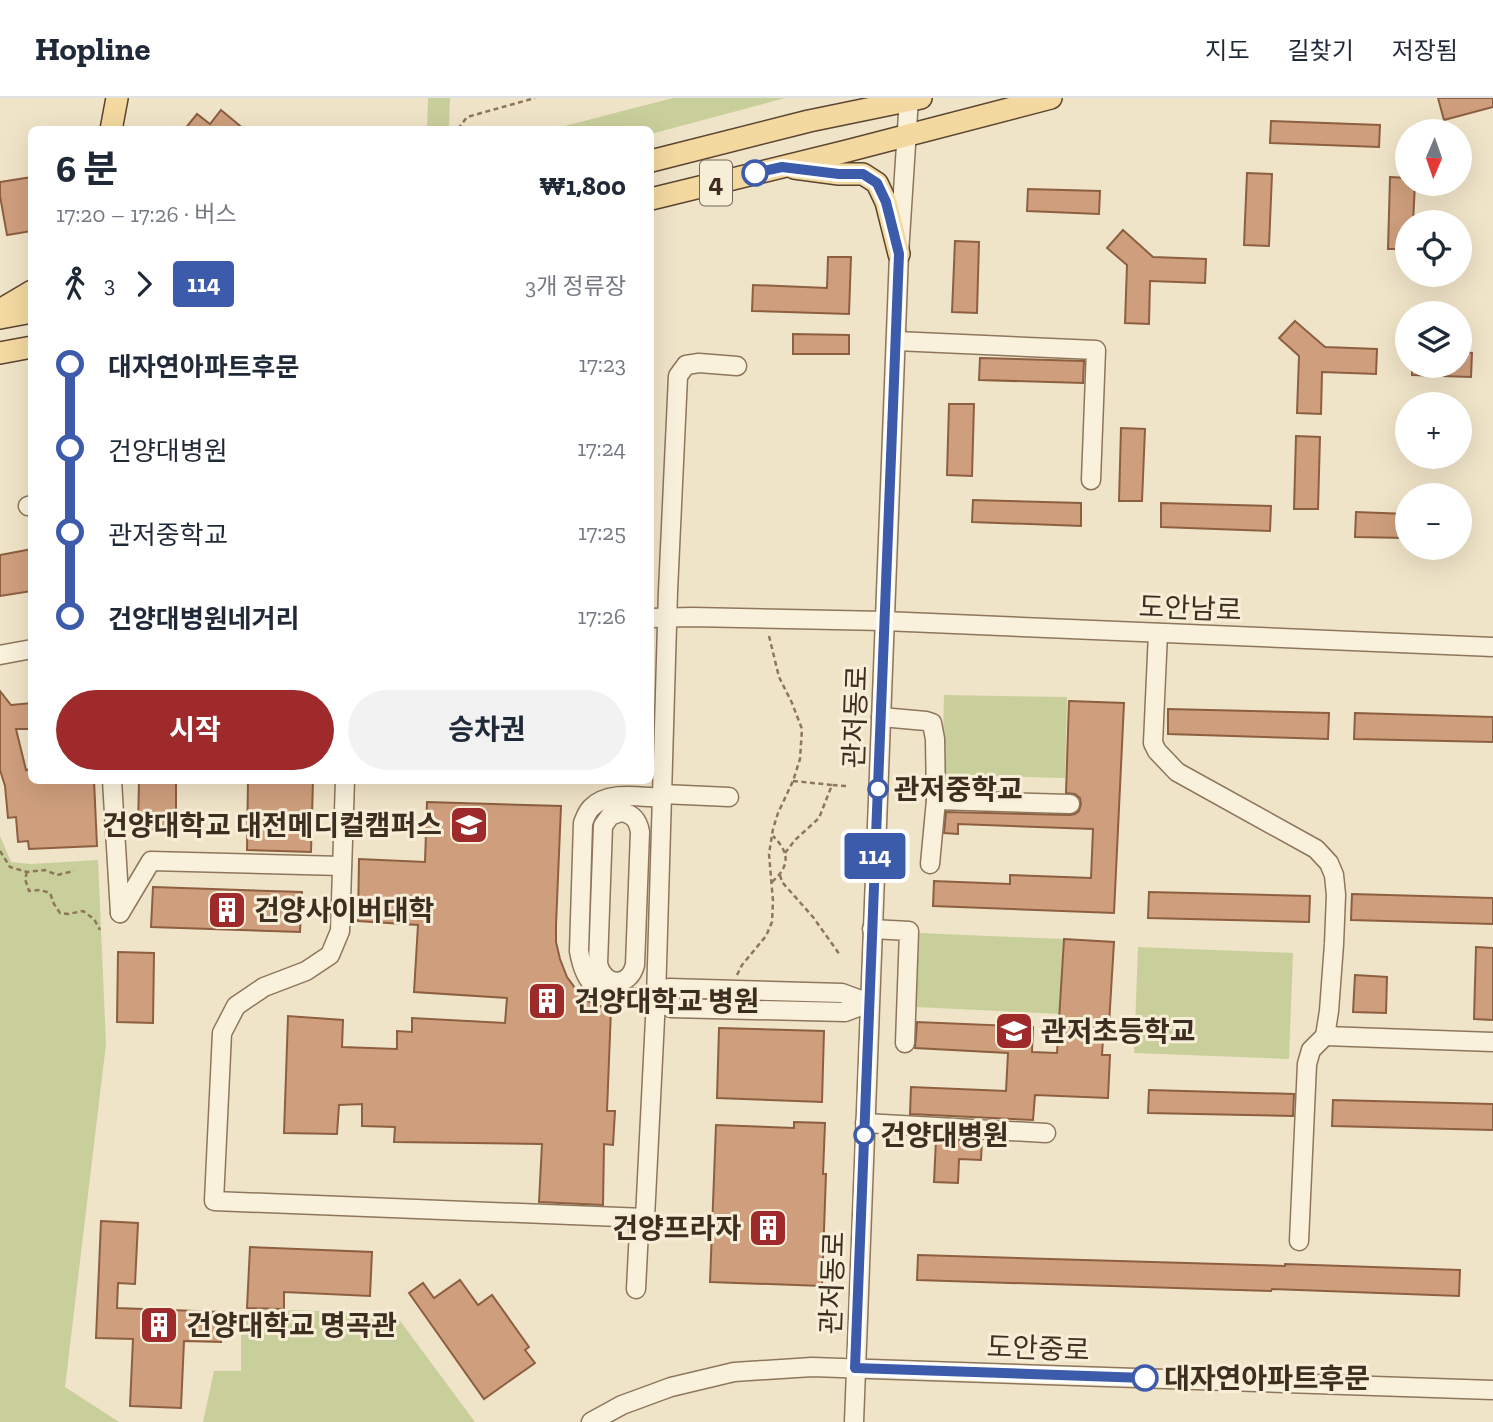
<!DOCTYPE html>
<html lang="ko">
<meta charset="utf-8">
<style>
body{margin:0;font-family:"Zilla Slab","Noto Sans KR",serif;background:#f2f2f3;color:#1f2937;height:100vh;display:flex;flex-direction:column;font-size:26px;white-space:nowrap}
*{box-sizing:border-box;margin:0}
p{font-size:23px;color:#747a83}
.icon{flex:none;width:38px;height:38px;fill:none;stroke:currentColor;stroke-width:2;stroke-linecap:round;stroke-linejoin:round}
.map{position:relative;flex:1;overflow:hidden}
.sheet{position:absolute;left:28px;top:28px;width:626px;height:658px;display:flex;flex-direction:column;background:#fff;border-radius:10px;box-shadow:0 7px 28px #0002}
.sheet>*{flex:none}
.badge{padding:0 14px;border-radius:5px;font-size:24px;line-height:46px}
.needle{width:46px;rotate:182deg}
.buttons{position:absolute;left:1395px;top:21px;display:grid;gap:14px}
.buttons a{display:grid;place-items:center;width:77px;height:77px;border-radius:50%;background:#fff;box-shadow:0 7px 28px #0002;font-size:35px}
.map>.badge{position:absolute;translate:-50% -50%;box-shadow:0 0 0 4px #fff}
.legs{display:flex;align-items:center;gap:10px;height:77px;padding:0 28px;font-size:23px}
.legs p{margin-inline-start:auto}
.overview{display:flex;align-items:center;justify-content:space-between;height:119px;padding:0 28px}
h1{font-size:38px;font-weight:700;line-height:52px}
.button{display:flex;gap:14px;margin-top:auto;padding:14px 28px}
.button a{flex:1;height:80px;border-radius:42px;background:#9e2a2b;color:#fff;font-size:28px;font-weight:700;line-height:80px;text-align:center}
.button a+a{background:#f2f2f3;color:#1f2937}
ul{padding:0 28px;list-style:none}
li{display:flex;align-items:center;gap:24px;height:84px;font-size:26px}
li i{display:grid;place-items:center;width:10px;height:100%;margin:0 9px;background:currentColor}
li i::after{content:'';width:18px;height:18px;margin:-9px;border:5px solid;border-radius:50%;background:#fff}
li p{margin-inline-start:auto}
li:first-child i{background:linear-gradient(#0000 50%,currentColor 0)}
li:last-child i{background:linear-gradient(currentColor 50%,#0000 0)}
header{display:flex;align-items:center;gap:42px;box-sizing:border-box;height:98px;padding:0 35px;background:#fff;border-bottom:2px solid #e0e1e3}
header strong{font-size:33px}
nav{display:flex;gap:38px;margin-inline-start:auto;font-size:24px}
.map>svg:first-child{display:block}
.green{fill:#c9cf9b}
.building{fill:#cf9f7d;stroke:#8d5f41;stroke-width:2}
.lines{fill:none;stroke-linecap:round;stroke-linejoin:round}
.minor-casing{stroke:#8d765c;stroke-width:21}
.major-casing{stroke:#5b4430;stroke-width:24}
.path{stroke:#8d765c;stroke-width:2.5;stroke-dasharray:5 3.5;stroke-linecap:butt}
.minor{stroke:#faf1dc;stroke-width:18}
.major{stroke:#f3d9a0;stroke-width:21}
.line-1-casing{stroke:#fff;stroke-width:16}
.line-1{stroke:#3d5bab;stroke-width:10}
.stop-1-dot{fill:#fff;stroke:#3d5bab;stroke-width:3.5}
.labels{text-anchor:middle;stroke-width:6;stroke-linejoin:round;paint-order:stroke}
.shield{fill:#f7eed8;stroke:#756857;stroke-width:2}
.shield-label{font-size:26px;font-weight:bold;fill:#3d2e20}
.street-label{font-size:28px;fill:#3d2e20;stroke:#f7eed8}
.stop-label{font-size:28px;font-weight:bold;fill:#3d2e20;stroke:#f7eed8;text-anchor:start}
.poi-label{font-size:28px;font-weight:bold;fill:#3d2e20;stroke:#f7eed8;text-anchor:start}
</style>
<header>
<strong>Hopline</strong>
<nav><a>지도</a><a>길찾기</a><a>저장됨</a></nav>
</header>
<div class="map">
<svg width="1493" height="1324" viewBox="0 0 1493 1324">
<rect width="100%" height="100%" fill="#f0e4c8"/>
<g class="green">
<path d="M428,0H450L449,31H427Z"/>
<path d="M673,0H785L651,36V32L553,31Z"/>
<path d="M944,597L1067,599L1065,680L942,677Z"/>
<path d="M0,738L11,764L30,766L98,762L106,946L65,1289L119,1324H0Z"/>
<path d="M919,835L1063,841L1060,916L916,909Z"/>
<path d="M1138,849L1293,855L1289,961L1134,955Z"/>
<path d="M291,1212L395,1216L475,1324H203L214,1273H241V1216L275,1218Z"/>
</g>
<g class="building">
<path d="M1438,0H1493V9L1444,22Z"/>
<path d="M221,12L245,32H184L197,16L210,26Z"/>
<path d="M1271,23L1380,27L1379,49L1270,45Z"/>
<path d="M1247,75L1272,76L1269,148L1244,147Z"/>
<path d="M32,79V133L7,137L0,98V84Z"/>
<path d="M1390,79L1407,80V86H1415L1413,124H1407V151H1388Z"/>
<path d="M1028,91L1100,93L1099,116L1027,113Z"/>
<path d="M1123,132L1153,159L1206,161L1205,185L1150,183L1149,226L1125,225L1127,167L1107,150Z"/>
<path d="M955,143L979,144L977,215L952,214Z"/>
<path d="M828,159H851L849,216L752,213L753,187L827,190Z"/>
<path d="M1295,223L1325,249L1377,251L1376,276L1322,274L1321,316L1297,315L1299,258L1279,240Z"/>
<path d="M793,236L849,237V256H793Z"/>
<path d="M1460,254L1472,255L1471,279L1412,277V268H1460Z"/>
<path d="M980,260L1084,263L1083,285L979,282Z"/>
<path d="M949,306H974L972,378L947,377Z"/>
<path d="M1121,330L1145,331L1142,403H1119Z"/>
<path d="M1296,338L1320,339L1318,411H1294Z"/>
<path d="M973,402L1081,405V428L972,424Z"/>
<path d="M1161,405L1271,408L1270,433L1161,429Z"/>
<path d="M1356,414L1407,416V440L1355,439Z"/>
<path d="M32,451V493L0,498V457Z"/>
<path d="M0,593L11,607L32,605V631H16L26,672L32,671V682H94L97,748L29,751L28,743L18,744L16,719L8,720L5,688L0,672Z"/>
<path d="M1069,603L1124,605L1114,815L933,808L934,783L1010,786V777L1091,780L1093,731L958,726V736L944,735L946,714L1070,717L1075,716L1079,713L1081,706L1080,700L1075,696L1066,695Z"/>
<path d="M1168,611L1329,615L1328,641L1168,636Z"/>
<path d="M1355,615L1493,619V644L1354,641Z"/>
<path d="M139,682H176V731H138Z"/>
<path d="M248,682H313L311,754L247,752Z"/>
<path d="M427,704L561,708L556,827V844L560,861L567,879L578,894L592,906L611,911L607,1013H615L613,1047L604,1046L603,1107L539,1104L542,1046L394,1044L395,1029L362,1028V1006L339,1007L337,1036L284,1035L288,918L343,922L342,949L397,951V933L412,934V920L505,925L507,900L414,894L418,827L358,823L359,761L425,764Z"/>
<path d="M153,789L302,794L300,834L151,829Z"/>
<path d="M1149,794L1310,798L1309,824L1148,820Z"/>
<path d="M1352,796L1493,800V826L1351,822Z"/>
<path d="M1064,841L1114,844L1109,926H1104L1102,957H1110L1108,1000L1035,997L1033,1022L910,1016L911,989L1006,993L1008,955L915,950L917,924L1033,929L1032,954L1057,955Z"/>
<path d="M1476,849L1493,850V922L1474,921Z"/>
<path d="M118,854L154,855L153,925L117,924Z"/>
<path d="M1355,877L1387,879L1386,915L1353,914Z"/>
<path d="M719,930L824,933L822,1004L717,1000Z"/>
<path d="M1149,992L1294,996L1293,1018L1148,1015Z"/>
<path d="M1333,1002L1493,1006V1032L1332,1028Z"/>
<path d="M794,1024L825,1025L823,1076H826L822,1188L710,1184L716,1027L794,1030Z"/>
<path d="M936,1041L982,1043L981,1062L959,1061L958,1085L934,1084Z"/>
<path d="M101,1123L138,1125L135,1186L118,1185L117,1210L222,1214L221,1244L184,1243L181,1310L130,1308L133,1241L96,1240Z"/>
<path d="M250,1149L372,1154L370,1198L284,1194V1211L247,1210Z"/>
<path d="M918,1157L1285,1168V1166L1460,1172L1459,1198L1272,1191L1271,1193L917,1182Z"/>
<path d="M460,1182L478,1207L492,1197L529,1249L525,1252L535,1265L484,1301L409,1195L423,1185L434,1200Z"/>
</g>
<g class="lines">
<defs>
<g id="minor">
<path d="M896,243L1096,252L1091,382"/>
<path d="M28,408L32,407"/>
<path d="M651,520L692,519L884,523L1493,549"/>
<path d="M1158,535L1153,645L1157,653L1177,674L1316,751L1329,765L1334,777L1336,797L1334,846L1329,913L1325,938L1311,952L1307,966L1299,1143"/>
<path d="M0,557L32,551"/>
<path d="M881,619L926,623L932,625L935,641L936,702L1070,706"/>
<path d="M112,682L120,815"/>
<path d="M345,682L340,833L330,857L306,873L264,889L236,908L222,935L214,1103L645,1120"/>
<path d="M662,696L729,699"/>
<path d="M662,700C640,699 608,692 591,710C587,714 585,720 583,725L579,853C585,888 598,897 633,900C640,900 649,899 656,901C661,903 666,907 671,910L845,914L869,905"/>
<path d="M621,714C633,716 638,722 640,734L635,867C629,890 604,889 598,866L603,728L610,718Z"/>
<path d="M930,766L936,702"/>
<path d="M120,815L151,763L342,768"/>
<path d="M872,831L909,833L905,945"/>
<path d="M656,901L669,890L842,895L869,905"/>
<path d="M1325,938L1493,944"/>
<path d="M865,1025L1046,1035"/>
<path d="M636,1191L639,1132L645,1120L656,901L668,493L678,278L686,267L699,265L737,268"/>
<path d="M591,1324L622,1307L671,1289L734,1274L812,1269L1493,1292"/>
<path d="M854,1324L899,156L909,0"/>
</g>
<g id="major">
<path d="M111,32L117,0"/>
<path d="M651,63L809,23L921,0"/>
<path d="M794,70L839,76H863L877,85L886,104L899,156"/>
<path d="M651,101L847,53L1051,0"/>
<path d="M0,212L32,193"/>
<path d="M0,220L32,214"/>
<path d="M0,255L32,249"/>
</g>
</defs>
<use href="#minor" class="minor-casing"/>
<use href="#major" class="major-casing"/>
<g class="path">
<path d="M458,31L467,19L535,0"/>
<path d="M793,683L832,687"/>
<path d="M0,753L10,769L27,774L45,772L57,777L74,773"/>
<path d="M785,755L795,742L819,720L832,687L846,688"/>
<path d="M27,774L25,781L29,793L40,792L50,795L54,806L60,815L68,816L83,813L94,821L100,832"/>
<path d="M780,777L782,784L813,819L840,857"/>
<path d="M772,784C790,768 790,755 773,738"/>
<path d="M737,877L742,867L766,838L772,824L773,803L769,756L773,731L778,715L793,683L800,661L802,631L792,605L779,579L769,538"/>
</g>
<use href="#minor" class="minor"/>
<use href="#major" class="major"/>
</g>
<g class="lines">
<defs>
<path id="line-1" d="M755,75L782,69L839,76H863L877,85L886,104L899,156L855,1270L1145,1280"/>
</defs>
<use href="#line-1" class="line-1-casing"/>
<use href="#line-1" class="line-1"/>
</g>
<defs>
<symbol id="university-square" viewBox="-11 -11 22 22"><rect x="-9" y="-9" width="18" height="18" rx="4" fill="#9e2a2b" stroke="#f7eed8"/><path d="M0-5L7-2L0 1L-7-2ZM-4 1L0 2.5L4 1V4Q0 6-4 4Z" fill="#fff"/></symbol>
<symbol id="building-square" viewBox="-11 -11 22 22"><rect x="-9" y="-9" width="18" height="18" rx="4" fill="#9e2a2b" stroke="#f7eed8"/><path d="M-4-6H4V6H1V3H-1V6H-4ZM-2.5-4.3h1.7v1.8h-1.7ZM.8-4.3h1.7v1.8H.8ZM-2.5-1h1.7V.8h-1.7ZM.8-1h1.7V.8H.8Z" fill="#fff"/></symbol>
<symbol id="school-square" viewBox="-11 -11 22 22"><rect x="-9" y="-9" width="18" height="18" rx="4" fill="#9e2a2b" stroke="#f7eed8"/><path d="M0-5L7-2L0 1L-7-2ZM-4 1L0 2.5L4 1V4Q0 6-4 4Z" fill="#fff"/></symbol>
</defs>
<g fill-rule="evenodd">
<use href="#university-square" x="447" y="705" width="44" height="44"/>
<use href="#building-square" x="205" y="790" width="44" height="44"/>
<use href="#building-square" x="525" y="881" width="44" height="44"/>
<use href="#school-square" x="992" y="911" width="44" height="44"/>
<use href="#building-square" x="746" y="1108" width="44" height="44"/>
<use href="#building-square" x="137" y="1205" width="44" height="44"/>
</g>
<g class="stop-1-dot">
<circle cx="755" cy="75" r="12"/>
<circle cx="878" cy="691" r="9"/>
<circle cx="864" cy="1037" r="9"/>
<circle cx="1145" cy="1280" r="12"/>
</g>
<g class="labels">
<rect class="shield" x="700" y="62.5" width="32" height="45" rx="5"/>
<g class="shield-label">
<text x="716" y="94">4</text>
</g>
<g class="street-label">
<text transform="translate(1190 510) rotate(2)" y="10">도안남로</text>
<text transform="translate(855 619) rotate(-88)" y="10">관저동로</text>
<text transform="translate(832 1185) rotate(-88)" y="10">관저동로</text>
<text transform="translate(1038 1250) rotate(2)" y="10">도안중로</text>
</g>
<g class="stop-label">
<text x="894" y="701">관저중학교</text>
<text x="880" y="1047">건양대병원</text>
<text x="1164" y="1290">대자연아파트후문</text>
</g>
<g class="poi-label">
<text x="442" y="737" text-anchor="end">건양대학교 대전메디컬캠퍼스</text>
<text x="254" y="822">건양사이버대학</text>
<text x="574" y="913">건양대학교 병원</text>
<text x="1041" y="943">관저초등학교</text>
<text x="741" y="1140" text-anchor="end">건양프라자</text>
<text x="186" y="1237">건양대학교 명곡관</text>
</g>
</g>
</svg>
<div class="buttons">
<a><svg class="needle" viewBox="-14 -14 28 28"><path d="M0-13l5 13h-10z" fill="#e53935"/><path d="M0 13l5-13h-10z" fill="#747a83"/></svg></a>
<a><svg class="icon" aria-label="locate" viewBox="0 0 24 24"><circle cx="12" cy="12" r="6"/><path d="M12 2v4M12 18v4M2 12h4M18 12h4"/></svg></a>
<a><svg class="icon" aria-label="layers" viewBox="0 0 24 24"><path d="M12 4l9 5-9 5-9-5zM3 14l9 5 9-5"/></svg></a>
<a>+</a>
<a>−</a>
</div>
<b class="badge" style="left:875px;top:758px;background:#3d5bab;color:#fff">114</b>
<section class="sheet">
<div class="overview"><div><h1>6 분</h1><p>17:20 – 17:26 · 버스</p></div><b>₩1,800</b></div>
<div class="legs"><svg class="icon" aria-label="walk" viewBox="0 0 24 24"><circle cx="13" cy="4" r="2"/><path d="M13 8l-2 6 4 7M11 14l-3 7M7 12l3-4h3l4 4"/></svg>3<svg class="icon" aria-label="forward" viewBox="0 0 24 24"><path d="M9 5l7 7-7 7"/></svg><b class="badge" style="background:#3d5bab;color:#fff">114</b><p>3개 정류장</p></div>
<ul>
<li><i style="color:#3d5bab"></i><b>대자연아파트후문</b><p>17:23</p></li>
<li><i style="color:#3d5bab"></i><span>건양대병원</span><p>17:24</p></li>
<li><i style="color:#3d5bab"></i><span>관저중학교</span><p>17:25</p></li>
<li><i style="color:#3d5bab"></i><b>건양대병원네거리</b><p>17:26</p></li>
</ul>
<div class="button"><a>시작</a><a>승차권</a></div>
</section>
</div>
